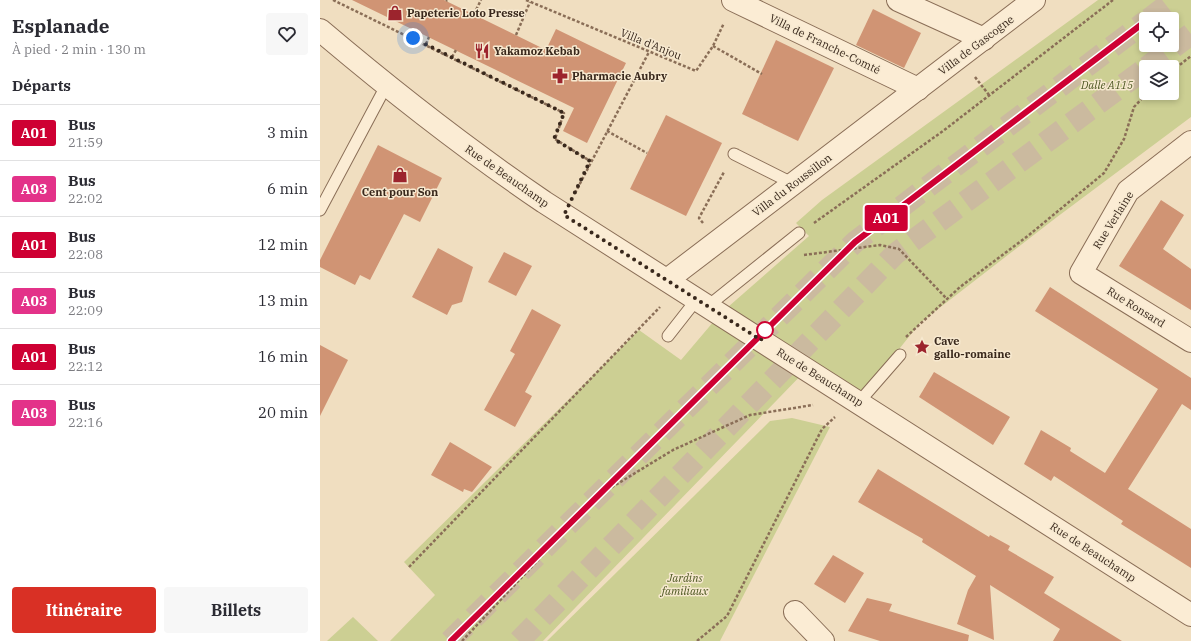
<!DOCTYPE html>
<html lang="fr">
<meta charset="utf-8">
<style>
body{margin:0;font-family:"IBM Plex Serif",serif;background:#f7f7f7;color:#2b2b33;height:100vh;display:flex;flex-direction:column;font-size:15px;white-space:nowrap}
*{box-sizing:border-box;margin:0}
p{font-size:13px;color:#7c7c81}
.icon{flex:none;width:22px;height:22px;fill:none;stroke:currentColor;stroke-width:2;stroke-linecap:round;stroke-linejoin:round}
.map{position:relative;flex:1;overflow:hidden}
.side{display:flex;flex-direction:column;background:#fff;width:320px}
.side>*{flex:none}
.badge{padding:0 8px;border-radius:3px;font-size:14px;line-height:26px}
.buttons{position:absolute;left:819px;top:12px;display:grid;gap:8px}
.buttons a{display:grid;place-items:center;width:40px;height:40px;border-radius:4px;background:#fff;box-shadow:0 2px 6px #0003;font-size:20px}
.you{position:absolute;width:20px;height:20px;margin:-10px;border:3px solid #fff;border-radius:50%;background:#1a73e8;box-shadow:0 0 0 6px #1a73e833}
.map>.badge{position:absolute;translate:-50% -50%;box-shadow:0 0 0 2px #fff}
h2{padding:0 12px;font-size:15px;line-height:36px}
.round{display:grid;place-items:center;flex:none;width:42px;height:42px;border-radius:4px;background:#f7f7f7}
.overview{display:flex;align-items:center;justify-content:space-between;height:68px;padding:0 12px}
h1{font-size:19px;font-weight:800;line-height:30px}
.button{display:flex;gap:8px;margin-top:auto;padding:8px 12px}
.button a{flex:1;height:46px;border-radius:4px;background:#d93025;color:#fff;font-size:16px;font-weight:800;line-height:46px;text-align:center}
.button a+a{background:#f7f7f7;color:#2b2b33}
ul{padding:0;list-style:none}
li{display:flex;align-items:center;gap:12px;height:56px;padding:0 12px;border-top:1px solid #e1e1e2}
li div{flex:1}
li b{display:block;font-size:15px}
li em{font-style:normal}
li .badge{min-width:44px;font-weight:700;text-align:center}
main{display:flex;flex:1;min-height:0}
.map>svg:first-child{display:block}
.green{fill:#cccf93;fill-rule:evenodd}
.building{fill:#d09474}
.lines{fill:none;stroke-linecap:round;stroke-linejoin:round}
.motorway-tunnel{stroke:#cbba9f;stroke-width:22;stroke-dasharray:22 11;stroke-linecap:butt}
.service-casing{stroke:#8a6e57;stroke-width:13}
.minor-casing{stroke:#8a6e57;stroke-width:24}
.path{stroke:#8a6e57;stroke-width:2.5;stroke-dasharray:3 2;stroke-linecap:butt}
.service{stroke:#fbecd4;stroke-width:11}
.minor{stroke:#fbecd4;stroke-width:22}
.line-casing{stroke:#fff;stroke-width:9}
.line{stroke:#ce0033;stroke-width:6}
.walk{stroke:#39281c;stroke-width:4;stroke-dasharray:0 7.2}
.stop-dot{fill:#fff;stroke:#ce0033;stroke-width:2}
.labels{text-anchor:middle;stroke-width:3;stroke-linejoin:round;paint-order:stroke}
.poi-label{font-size:11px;font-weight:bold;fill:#39281c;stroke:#f7e9d0;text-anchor:start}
.street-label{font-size:11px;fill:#39281c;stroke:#f7e9d0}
.park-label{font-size:11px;font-style:italic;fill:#4d5722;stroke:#f7e9d0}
</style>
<main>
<section class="side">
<div class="overview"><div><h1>Esplanade</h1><p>À pied · 2 min · 130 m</p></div><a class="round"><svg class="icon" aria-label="heart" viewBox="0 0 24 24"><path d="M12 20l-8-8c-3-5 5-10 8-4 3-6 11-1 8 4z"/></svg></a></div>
<h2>Départs</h2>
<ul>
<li><span class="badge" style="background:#ce0033;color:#fff">A01</span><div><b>Bus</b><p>21:59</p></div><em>3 min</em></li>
<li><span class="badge" style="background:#e33289;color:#fff">A03</span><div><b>Bus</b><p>22:02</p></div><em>6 min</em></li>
<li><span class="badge" style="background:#ce0033;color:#fff">A01</span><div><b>Bus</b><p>22:08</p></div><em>12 min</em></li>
<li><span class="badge" style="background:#e33289;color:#fff">A03</span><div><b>Bus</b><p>22:09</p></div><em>13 min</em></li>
<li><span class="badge" style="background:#ce0033;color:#fff">A01</span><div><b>Bus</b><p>22:12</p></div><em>16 min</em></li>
<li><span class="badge" style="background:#e33289;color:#fff">A03</span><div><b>Bus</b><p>22:16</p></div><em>20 min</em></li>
</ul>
<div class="button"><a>Itinéraire</a><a>Billets</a></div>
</section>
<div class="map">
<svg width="871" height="641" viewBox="0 0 871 641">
<rect width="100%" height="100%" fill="#f0dec0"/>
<g class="green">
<path d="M778,0H871V117L737,217L600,323L539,399L489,367L223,641H70L115,595L84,562L319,330L361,360L400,314L489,236L476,223L502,200ZM826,19H852V45H826ZM826,67H852V93H826Z"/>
<path d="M472,418L510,427L400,641H227L450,421Z"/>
<path d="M33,617L58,641H7Z"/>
</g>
<g class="building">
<path d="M32,0H124L226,50L236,29L306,63L267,143L243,131L254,108Z"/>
<path d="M553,9L601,33L584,68L536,45Z"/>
<path d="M456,40L514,68L478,141L422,114Z"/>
<path d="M346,115L402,143L366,216L310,189Z"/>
<path d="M58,145L122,178L100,222L84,214L50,280L40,275L35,285L0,267V260Z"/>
<path d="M841,200L864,215L843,249L871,269V310L799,266Z"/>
<path d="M118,248L153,267L142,302L132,305L127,315L92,297Z"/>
<path d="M184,252L212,266L196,296L168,282Z"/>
<path d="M730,287L871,378V410L862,404L808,489L871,529V568L801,524L803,521L734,476L731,481L704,464L721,430L751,448L750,451L785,473L838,389L715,311Z"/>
<path d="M212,309L241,325L205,392L212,396L195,427L164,410L195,354L190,351Z"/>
<path d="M0,345L28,360L0,416Z"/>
<path d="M614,372L690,417L673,445L599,397Z"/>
<path d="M130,442L172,467L152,492L144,489L143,492L111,475Z"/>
<path d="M558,469L669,537L670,535L690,546L688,550L734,577L724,593L802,641H733L740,629L670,585L674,640L637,624L648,590L656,576L602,542L603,539L538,502Z"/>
<path d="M513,555L544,573L525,603L494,584Z"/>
<path d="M547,598L572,604L569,611L649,635L648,641H560L528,631Z"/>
</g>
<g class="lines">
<g class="motorway-tunnel">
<path d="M829,19L854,0"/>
<path d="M827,67L871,34"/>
<path d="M130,641L535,242L826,21"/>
<path d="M199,641L575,254L826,68"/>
</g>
<defs>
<g id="service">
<path d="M414,154L474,184"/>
<path d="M0,210L66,86"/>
<path d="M388,306L479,233"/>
<path d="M348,336L377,299"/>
<path d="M539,402L580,355"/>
</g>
<g id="minor">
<path d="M413,0L598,89"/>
<path d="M578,0L664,39"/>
<path d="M0,30C72,91 146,149 224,202L871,615"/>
<path d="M871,142L808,191L761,273L871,341"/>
<path d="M347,280L714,0"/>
<path d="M475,612L503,641"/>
</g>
</defs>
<use href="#service" class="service-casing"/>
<use href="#minor" class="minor-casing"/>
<g class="path">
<path d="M13,0L244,113L235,139L270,161"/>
<path d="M206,0L376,71L393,46L404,23"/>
<path d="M126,1L127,0"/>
<path d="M154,14L161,0"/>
<path d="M196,35L210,2"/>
<path d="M106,44L109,37"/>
<path d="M393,46L442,74"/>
<path d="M132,57L136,50"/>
<path d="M852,71L871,56"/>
<path d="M655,77L669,95"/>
<path d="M287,131L327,153"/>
<path d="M255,193L329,52"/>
<path d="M383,223L379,218L404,172"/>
<path d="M494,223L623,131L793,0"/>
<path d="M484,255L560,245L579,249L627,299"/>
<path d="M586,337L640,287L709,235L784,173L804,139L814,107L827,93"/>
<path d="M89,567L340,307"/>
<path d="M142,641L279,495L353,450L430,415L493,405"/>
<path d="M377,641L407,616L502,429L515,417"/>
</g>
<use href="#service" class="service"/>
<use href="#minor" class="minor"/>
</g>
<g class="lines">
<defs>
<path id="line" d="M131,641L535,242L826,21"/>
</defs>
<use href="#line" class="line-casing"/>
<use href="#line" class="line"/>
<path class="walk" d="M93,38L244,113L234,139L270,161L244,215L441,340L445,330"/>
</g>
<defs>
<symbol id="shop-bare" viewBox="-9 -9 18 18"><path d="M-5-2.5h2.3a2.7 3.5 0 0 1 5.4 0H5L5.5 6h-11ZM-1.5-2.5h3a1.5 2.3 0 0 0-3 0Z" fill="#9c242d" stroke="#f7e9d0" stroke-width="2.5" paint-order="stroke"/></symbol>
<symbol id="restaurant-bare" viewBox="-9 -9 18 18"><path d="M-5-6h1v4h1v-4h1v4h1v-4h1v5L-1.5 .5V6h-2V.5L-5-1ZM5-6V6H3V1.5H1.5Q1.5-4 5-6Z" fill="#9c242d" stroke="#f7e9d0" stroke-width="2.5" paint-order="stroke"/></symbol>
<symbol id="pharmacy-bare" viewBox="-9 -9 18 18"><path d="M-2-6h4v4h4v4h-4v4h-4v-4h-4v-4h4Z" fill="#9c242d" stroke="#f7e9d0" stroke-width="2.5" paint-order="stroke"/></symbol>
<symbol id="sight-bare" viewBox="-9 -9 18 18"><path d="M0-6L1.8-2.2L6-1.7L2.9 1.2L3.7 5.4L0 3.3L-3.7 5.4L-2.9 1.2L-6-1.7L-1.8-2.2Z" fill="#9c242d" stroke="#f7e9d0" stroke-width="2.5" paint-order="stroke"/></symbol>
</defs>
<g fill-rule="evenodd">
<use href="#shop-bare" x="64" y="2" width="22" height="22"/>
<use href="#restaurant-bare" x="151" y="40" width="22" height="22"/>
<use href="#pharmacy-bare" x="229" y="65" width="22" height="22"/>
<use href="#shop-bare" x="69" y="164" width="22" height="22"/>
<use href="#sight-bare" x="591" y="336" width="22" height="22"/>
</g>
<circle class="stop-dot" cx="445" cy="330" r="8"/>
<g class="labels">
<g class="poi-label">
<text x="87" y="17">Papeterie Loto Presse</text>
<text x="174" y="55">Yakamoz Kebab</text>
<text x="252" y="80">Pharmacie Aubry</text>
<text x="80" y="196" text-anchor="middle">Cent pour Son</text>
<text x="614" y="345">Cave<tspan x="614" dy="13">gallo-romaine</tspan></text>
</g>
<g class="street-label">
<text transform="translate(331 44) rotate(22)" y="4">Villa d'Anjou</text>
<text transform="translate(505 44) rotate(26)" y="4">Villa de Franche-Comté</text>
<text transform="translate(656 45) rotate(-37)" y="4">Villa de Gascogne</text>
<text transform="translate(187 176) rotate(35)" y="4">Rue de Beauchamp</text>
<text transform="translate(472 185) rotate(-37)" y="4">Villa du Roussillon</text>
<text transform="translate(793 220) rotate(-58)" y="4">Rue Verlaine</text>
<text transform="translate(816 307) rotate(32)" y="4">Rue Ronsard</text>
<text transform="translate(500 377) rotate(32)" y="4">Rue de Beauchamp</text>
<text transform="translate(773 552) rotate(33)" y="4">Rue de Beauchamp</text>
</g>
<g class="park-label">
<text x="787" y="89">Dalle A115</text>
<text x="365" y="582">Jardins<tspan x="365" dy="13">familiaux</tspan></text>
</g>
</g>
</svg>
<div class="buttons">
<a><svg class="icon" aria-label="locate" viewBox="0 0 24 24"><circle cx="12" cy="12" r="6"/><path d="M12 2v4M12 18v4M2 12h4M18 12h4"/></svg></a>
<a><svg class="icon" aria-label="layers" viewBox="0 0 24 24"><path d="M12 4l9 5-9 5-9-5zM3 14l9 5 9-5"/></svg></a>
</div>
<div class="you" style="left:93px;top:38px"></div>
<b class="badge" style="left:566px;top:218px;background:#ce0033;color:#fff">A01</b>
</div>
</main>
